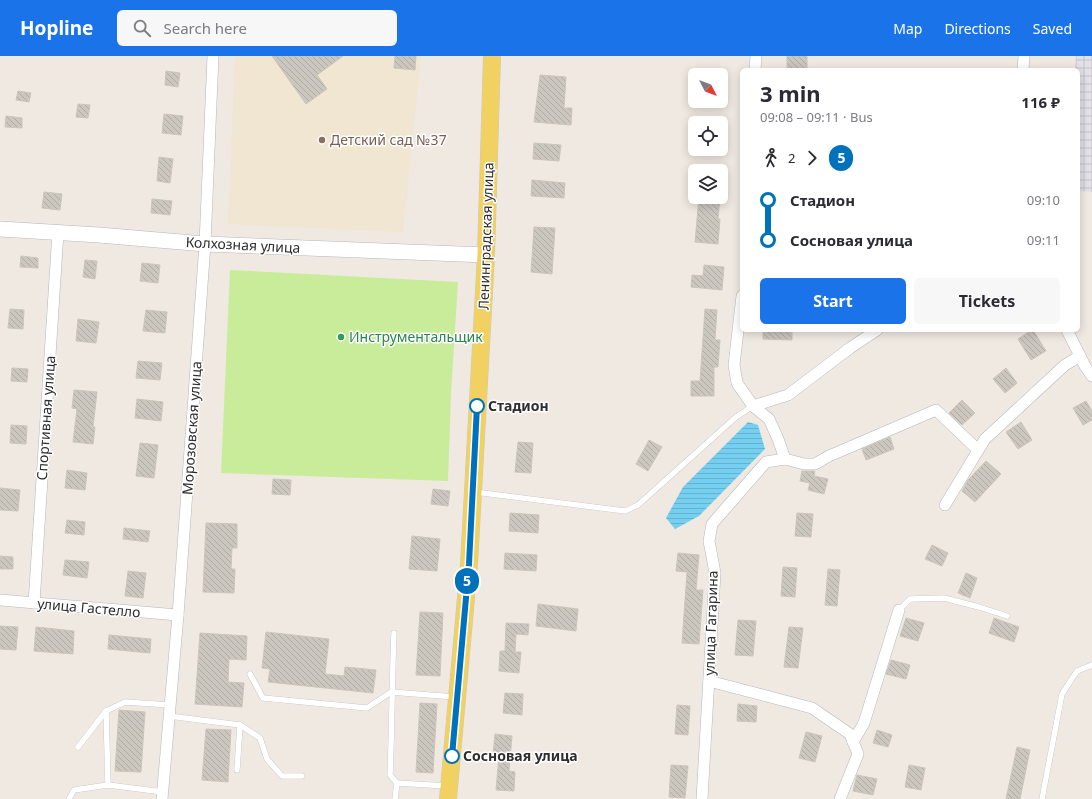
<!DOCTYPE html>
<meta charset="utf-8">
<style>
body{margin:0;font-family:"Noto Sans",sans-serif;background:#f7f7f7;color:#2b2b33;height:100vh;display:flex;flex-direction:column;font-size:15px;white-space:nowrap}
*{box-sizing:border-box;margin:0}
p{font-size:13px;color:#7c7c81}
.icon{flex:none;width:22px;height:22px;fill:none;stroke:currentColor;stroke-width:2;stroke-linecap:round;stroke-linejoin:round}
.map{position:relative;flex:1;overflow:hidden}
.sheet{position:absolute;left:740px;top:12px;width:340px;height:264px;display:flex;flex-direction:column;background:#fff;border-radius:6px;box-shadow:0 2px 10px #0003}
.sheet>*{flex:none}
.badge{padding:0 8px;border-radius:13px;font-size:14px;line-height:26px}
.needle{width:26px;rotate:132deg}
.controls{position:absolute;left:688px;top:12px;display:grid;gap:8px}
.controls a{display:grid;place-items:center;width:40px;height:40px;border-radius:6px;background:#fff;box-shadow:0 2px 10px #0003;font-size:20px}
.map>.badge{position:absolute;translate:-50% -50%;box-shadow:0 0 0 2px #fff}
.legs{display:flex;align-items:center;gap:6px;height:44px;padding:0 20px;font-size:13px}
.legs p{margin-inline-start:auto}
.overview{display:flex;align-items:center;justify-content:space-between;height:68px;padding:0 20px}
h1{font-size:22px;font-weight:700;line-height:30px}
.cta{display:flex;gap:8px;margin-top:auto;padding:8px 20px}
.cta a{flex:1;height:46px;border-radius:6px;background:#1a73e8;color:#fff;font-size:16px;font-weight:700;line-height:46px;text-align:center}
.cta a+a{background:#f7f7f7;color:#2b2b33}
ul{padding:0 20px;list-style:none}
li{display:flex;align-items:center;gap:14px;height:40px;font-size:15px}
li i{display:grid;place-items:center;width:6px;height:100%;margin:0 5px;background:currentColor}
li i::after{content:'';width:10px;height:10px;margin:-5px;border:3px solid;border-radius:50%;background:#fff}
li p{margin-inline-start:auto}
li:first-child i{background:linear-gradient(#0000 50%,currentColor 0)}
li:last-child i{background:linear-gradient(currentColor 50%,#0000 0)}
header{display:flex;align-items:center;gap:24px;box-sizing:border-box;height:56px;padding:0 20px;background:#1a73e8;color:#fff}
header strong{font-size:19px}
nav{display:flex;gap:22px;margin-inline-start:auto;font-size:14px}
.search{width:280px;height:36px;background:#f7f7f7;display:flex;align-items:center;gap:10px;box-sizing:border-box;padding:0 14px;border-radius:6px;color:#7c7c81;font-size:15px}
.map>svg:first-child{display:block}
.industrial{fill:url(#industrial-grid)}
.education{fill:#f0e6d1}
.pitch{fill:#c9ec9a}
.water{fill:url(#water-rules)}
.building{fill:url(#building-back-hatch);stroke:#cbc5ba}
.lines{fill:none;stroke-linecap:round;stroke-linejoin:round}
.service-casing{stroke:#b4b7c1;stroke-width:6}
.minor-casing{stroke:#b4b7c1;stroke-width:12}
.secondary-casing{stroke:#b4b7c1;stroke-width:16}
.primary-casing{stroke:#c9c9c9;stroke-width:18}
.service{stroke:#fff;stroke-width:5.5}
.minor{stroke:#fff;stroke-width:11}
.secondary{stroke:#fff;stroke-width:15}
.primary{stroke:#f2d163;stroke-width:17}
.line-1-casing{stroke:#fff;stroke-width:9}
.line-1{stroke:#0072bc;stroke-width:6}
.education-dot{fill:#8d6e63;stroke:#fff;stroke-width:1.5}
.leisure-dot{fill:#2e9e5b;stroke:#fff;stroke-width:1.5}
.stop-1-dot{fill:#fff;stroke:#0072bc;stroke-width:2}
.labels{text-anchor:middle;stroke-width:3;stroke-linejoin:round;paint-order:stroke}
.education-label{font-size:14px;fill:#785e54;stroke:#fff;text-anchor:start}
.street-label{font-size:14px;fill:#2e2e2e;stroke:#fff}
.leisure-label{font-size:14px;fill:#27864d;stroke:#fff;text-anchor:start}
.stop-label{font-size:14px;font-weight:bold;fill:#2e2e2e;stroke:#fff;text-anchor:start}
</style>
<header>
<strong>Hopline</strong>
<div class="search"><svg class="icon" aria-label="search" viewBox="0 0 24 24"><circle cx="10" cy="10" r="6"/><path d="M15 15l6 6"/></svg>Search here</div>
<nav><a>Map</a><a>Directions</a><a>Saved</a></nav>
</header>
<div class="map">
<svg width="1092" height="743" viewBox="0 0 1092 743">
<defs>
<pattern id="industrial-grid" width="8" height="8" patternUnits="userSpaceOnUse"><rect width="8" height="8" fill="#e3e1e8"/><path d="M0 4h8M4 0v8" fill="none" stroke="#c3c1c7"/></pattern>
<pattern id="water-rules" width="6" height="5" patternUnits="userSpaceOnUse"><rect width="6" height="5" fill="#75cff0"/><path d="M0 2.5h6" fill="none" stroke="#66b2ce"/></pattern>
<pattern id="building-back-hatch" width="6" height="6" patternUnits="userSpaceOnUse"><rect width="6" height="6" fill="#cbc7bf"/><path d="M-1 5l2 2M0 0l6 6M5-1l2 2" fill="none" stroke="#afaba4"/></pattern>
</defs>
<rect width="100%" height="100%" fill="#efe9e1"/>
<path class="industrial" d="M1076,0H1092V136L1078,135V14H1075Z"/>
<path class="education" d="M235,0H421L403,176L228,168Z"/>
<path class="pitch" d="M230,214L458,226L451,337L448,425L221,417Z"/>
<path class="water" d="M748,366L758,369L765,393L699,460L675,473L666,462L683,431Z"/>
<g class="building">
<path d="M272,0H343L317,19L327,33L306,48Z"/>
<path d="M395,0H416L415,14L394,12Z"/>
<rect x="787" y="0" width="20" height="14"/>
<path d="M166,15L180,17L178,31L165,29Z"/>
<path d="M540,19L566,21L564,52H572L571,69L534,66Z"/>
<path d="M18,35L31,37L29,46L16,44Z"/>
<path d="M78,48L90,49L88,62L76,61Z"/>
<path d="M164,58L183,60L181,79L162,77Z"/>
<path d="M6,60L22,62V72L5,71Z"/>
<path d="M534,87L561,89L559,105L533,103Z"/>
<path d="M159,101L173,103L170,127L157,125Z"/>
<path d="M532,124L565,127L564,142L531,140Z"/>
<path d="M44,136L62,138L60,154L42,152Z"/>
<path d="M699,141H720L718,163H720L718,188L695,186Z"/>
<path d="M152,143L172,145L170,159L151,157Z"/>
<path d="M534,171L555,172L552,218L531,216Z"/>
<path d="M21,200L38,202V212L20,211Z"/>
<path d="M85,204L97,205L95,223L83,221Z"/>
<path d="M142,207L160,209L158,227L140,225Z"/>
<path d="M704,209L724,211L722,234L691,231L692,219L703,220Z"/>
<path d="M10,253L24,254L23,273L8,272Z"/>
<path d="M705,253L717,254L715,284H720L718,311H714V340H691V325H700Z"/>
<path d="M146,254L167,256L165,277L143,275Z"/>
<path d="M78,263L99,266L96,287L76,285Z"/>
<path d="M763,274H792V284L763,283Z"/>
<path d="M1032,274H1033L1046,295L1031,304L1018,283Z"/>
<path d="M138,305L162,307L160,324L136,322Z"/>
<path d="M12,312L28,313L27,326L11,325Z"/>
<path d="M1006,312L1017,327L1005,337L993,323Z"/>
<path d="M74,334L97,336L93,371H95L93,388L73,386L77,353L72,352Z"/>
<path d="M137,343L163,346L161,365L135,362Z"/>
<path d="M962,344L975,357L962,369L949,357Z"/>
<path d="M1086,345L1092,355V364L1083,369L1073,352Z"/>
<path d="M1021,366L1032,384L1018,393L1006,376Z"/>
<path d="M11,369L27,370L26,388L10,387Z"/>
<path d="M890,381L894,393L866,404L862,393Z"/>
<path d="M649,384L662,391L648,415L636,408Z"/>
<path d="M518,386L533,387L531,417L515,416Z"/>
<path d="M140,387L158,389L154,422L136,420Z"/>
<path d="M986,405L1001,418L975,446L962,435L968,424Z"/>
<path d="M67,414L87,417L85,434L65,432Z"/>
<path d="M802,415H815L814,420L828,423L824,438L808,434L810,427L800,425Z"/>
<path d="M273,423L291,424L290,439L272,438Z"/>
<path d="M0,432L20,434L18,455L0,454Z"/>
<path d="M433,433L450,435L448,450L431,448Z"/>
<path d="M510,457L539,459L538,477L509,475Z"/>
<path d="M797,457L813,458L811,481L795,480Z"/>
<path d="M67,464L85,466L84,479L65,477Z"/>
<path d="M206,467L237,468V492H232L231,513H235L234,537L203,536Z"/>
<path d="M124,472L150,475L148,486L123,483Z"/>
<path d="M412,480L440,483L437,515L409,513Z"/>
<path d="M932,489L948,497L942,510L925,503Z"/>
<path d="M505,497L537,499L536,515L504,513Z"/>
<path d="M678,497L699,499L696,534H703L699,588L682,587L687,516L676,515Z"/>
<path d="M0,500L13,501V513H0Z"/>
<path d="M65,504L89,506L87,522L63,519Z"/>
<path d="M783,511L797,512L795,541L781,540Z"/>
<path d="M828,513L840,514L837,550L825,549Z"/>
<path d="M128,515L146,517L143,542L125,540Z"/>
<path d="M966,517L977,522L970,542L958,537Z"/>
<path d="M538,548L578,553L576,575L536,570Z"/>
<path d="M420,556L443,557L440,620L416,619Z"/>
<path d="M906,562L924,567L918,585L900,580Z"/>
<path d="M994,562L1019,571L1014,586L989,577Z"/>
<path d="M738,564L756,565L753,600L735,599Z"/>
<path d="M506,567L529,568L528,579L516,578L515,596H521L519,617L499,615L500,595H505Z"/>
<path d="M0,570L18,571L16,594L0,593Z"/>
<path d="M36,571L74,575L73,598L34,595Z"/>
<path d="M789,571L803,572L798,612L784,611Z"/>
<path d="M266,576L329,583L325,618L344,620L345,611L376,614L373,637L268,626L270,613L262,612Z"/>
<path d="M200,577L247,580L246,604L229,603L228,626L244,627L242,651L195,648Z"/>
<path d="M109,579L151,583L150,597L108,593Z"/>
<path d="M891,604L910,609L906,623L886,618Z"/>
<path d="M505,637L523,638L522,659L503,657Z"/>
<path d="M420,647L437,648L433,717L416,716Z"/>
<path d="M738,648L757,650L756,666L737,665Z"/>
<path d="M677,649L690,650L688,679L675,678Z"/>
<path d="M119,654L145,656L141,716L115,715Z"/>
<path d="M206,673L231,674L228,726L202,724Z"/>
<path d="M877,674L892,679L888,691L873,687Z"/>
<path d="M806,676L822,680L815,706L799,702Z"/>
<path d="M495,678L512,680L509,715L515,716L514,735L496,734L499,700L493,699Z"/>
<path d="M1017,691L1030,694L1020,743H1006Z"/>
<path d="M671,709L688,710L685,742L669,741Z"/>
<path d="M909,709L925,712L921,734L905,731Z"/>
<path d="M857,719L877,723L873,739L853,735Z"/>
</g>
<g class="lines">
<defs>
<g id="service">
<path d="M475,436L625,455L638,449L736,361L753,350"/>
<path d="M899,554L910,543L944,542L979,551L1007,560"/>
<path d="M394,577C392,624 392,671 390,719L397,727L447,730"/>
<path d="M250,618L263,642L367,652L391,636L455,641"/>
<path d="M106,655L108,729L163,736"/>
<path d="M169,660L240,669L237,714"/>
<path d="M240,669L260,682L267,703L282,720H302"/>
<path d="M78,691L106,655L125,646L170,649"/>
<path d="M69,743L74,734L108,729"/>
<path d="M395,743L397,727"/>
<path d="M1042,743L1062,638L1077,615L1092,609"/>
</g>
<g id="minor">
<path d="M755,14L756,0"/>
<path d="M1023,14L1024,0"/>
<path d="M1067,274L1085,310L1092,320"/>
<path d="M753,350L788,339L850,292L877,274"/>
<path d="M785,403L804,408H815L829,400L936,354L978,394"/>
<path d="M945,449L985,383L1065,309L1080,300"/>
<path d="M0,544L178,559"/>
<path d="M34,547L58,176"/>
<path d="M709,625L812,652L850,678L858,698L840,743"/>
<path d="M853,686L864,667L899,554"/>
<path d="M162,743L178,559L205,188L213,0"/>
<path d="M702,743L715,517L709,485L712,468L766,406L785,403L778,383L769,363L753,350L737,327L734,309L742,240"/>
</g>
<path id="secondary" d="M0,173L99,179L205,188L486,199"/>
<path id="primary" d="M448,743L469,508L486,199L492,0"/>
</defs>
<use href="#service" class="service-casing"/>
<use href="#minor" class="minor-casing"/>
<use href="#secondary" class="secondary-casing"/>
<use href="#primary" class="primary-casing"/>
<use href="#service" class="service"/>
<use href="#minor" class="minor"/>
<use href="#secondary" class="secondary"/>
<use href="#primary" class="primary"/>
</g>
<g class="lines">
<defs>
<path id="line-1" d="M452,700L469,508L477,350"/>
</defs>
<use href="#line-1" class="line-1-casing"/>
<use href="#line-1" class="line-1"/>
</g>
<circle class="education-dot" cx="322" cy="84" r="4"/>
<circle class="leisure-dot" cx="341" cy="281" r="4"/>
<g class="stop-1-dot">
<circle cx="477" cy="350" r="7"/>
<circle cx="452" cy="700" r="7"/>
</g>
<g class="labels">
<g class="education-label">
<text x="330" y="89">Детский сад №37</text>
</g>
<g class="street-label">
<text transform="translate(486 180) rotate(-88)" y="5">Ленинградская улица</text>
<text transform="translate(243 189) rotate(3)" y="5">Колхозная улица</text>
<text transform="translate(46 362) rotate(-86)" y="5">Спортивная улица</text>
<text transform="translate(192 372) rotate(-86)" y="5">Морозовская улица</text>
<text transform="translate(89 552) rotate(5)" y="5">улица Гастелло</text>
<text transform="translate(711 567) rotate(-88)" y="5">улица Гагарина</text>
</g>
<g class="leisure-label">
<text x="349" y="286">Инструментальщик</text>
</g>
<g class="stop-label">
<text x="488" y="355">Стадион</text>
<text x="463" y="705">Сосновая улица</text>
</g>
</g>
</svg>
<div class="controls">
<a><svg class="needle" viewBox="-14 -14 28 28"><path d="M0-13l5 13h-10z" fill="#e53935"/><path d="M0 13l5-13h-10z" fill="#7c7c81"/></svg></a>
<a><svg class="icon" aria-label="locate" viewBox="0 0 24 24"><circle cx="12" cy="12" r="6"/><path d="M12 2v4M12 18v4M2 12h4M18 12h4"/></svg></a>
<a><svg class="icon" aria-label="layers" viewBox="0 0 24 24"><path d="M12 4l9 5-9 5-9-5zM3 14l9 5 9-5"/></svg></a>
</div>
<b class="badge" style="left:467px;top:525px;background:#0072bc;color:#fff">5</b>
<section class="sheet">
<div class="overview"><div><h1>3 min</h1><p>09:08 – 09:11 · Bus</p></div><b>116 ₽</b></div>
<div class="legs"><svg class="icon" aria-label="walk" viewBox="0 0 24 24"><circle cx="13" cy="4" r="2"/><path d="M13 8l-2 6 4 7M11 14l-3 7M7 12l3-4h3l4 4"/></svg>2<svg class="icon" aria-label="forward" viewBox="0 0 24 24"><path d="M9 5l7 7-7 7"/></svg><b class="badge" style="background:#0072bc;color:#fff">5</b></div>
<ul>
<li><i style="color:#0072bc"></i><b>Стадион</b><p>09:10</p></li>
<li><i style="color:#0072bc"></i><b>Сосновая улица</b><p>09:11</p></li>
</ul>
<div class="cta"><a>Start</a><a>Tickets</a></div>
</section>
</div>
